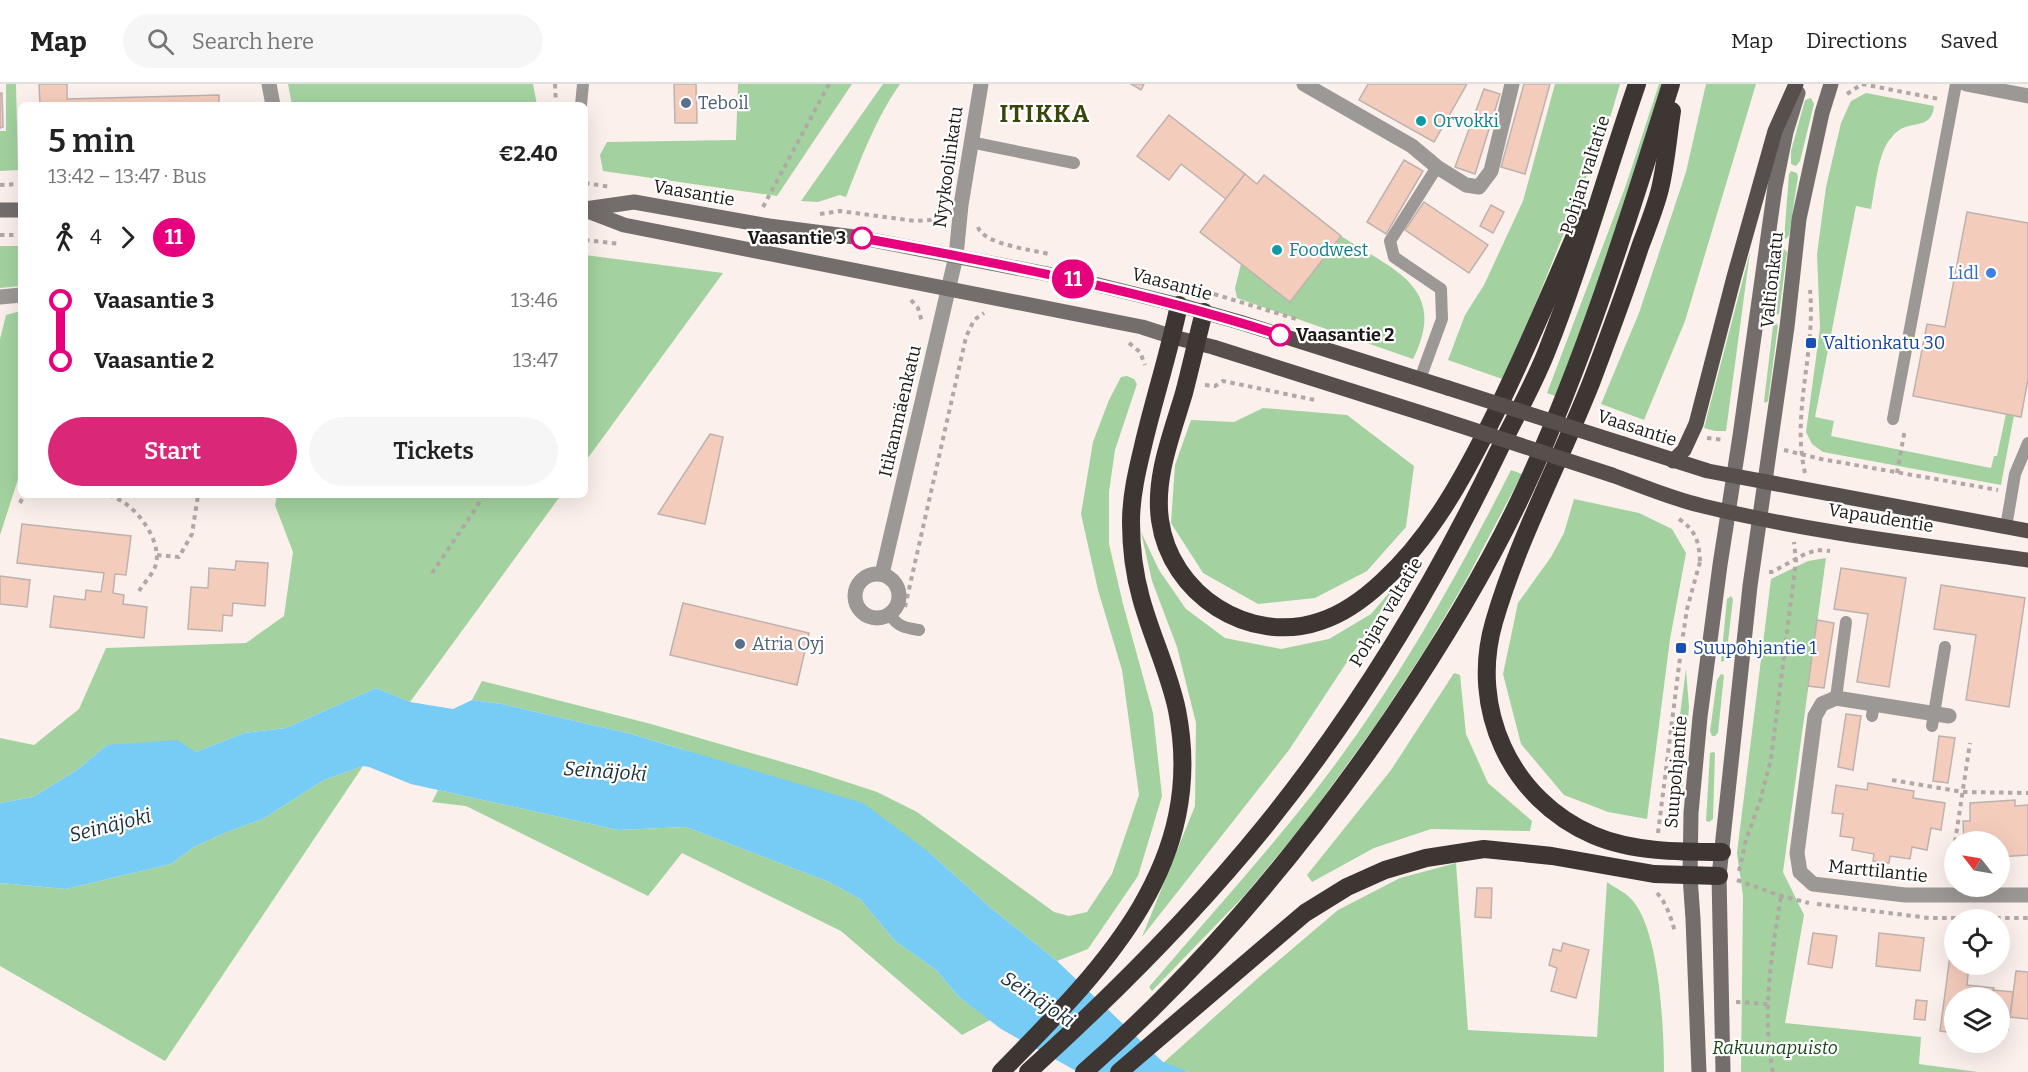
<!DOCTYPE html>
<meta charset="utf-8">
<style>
body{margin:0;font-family:Bitter,serif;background:#f6f6f6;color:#222;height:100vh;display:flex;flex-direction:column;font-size:22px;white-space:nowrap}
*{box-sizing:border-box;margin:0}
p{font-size:20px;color:#767676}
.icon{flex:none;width:33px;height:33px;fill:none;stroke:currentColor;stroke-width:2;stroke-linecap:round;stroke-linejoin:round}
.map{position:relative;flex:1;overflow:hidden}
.details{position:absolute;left:18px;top:18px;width:570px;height:396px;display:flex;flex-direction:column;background:#fff;border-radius:9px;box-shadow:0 6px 24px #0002}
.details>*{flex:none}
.badge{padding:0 12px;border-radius:20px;font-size:21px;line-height:39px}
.needle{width:39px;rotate:301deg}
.buttons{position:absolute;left:1944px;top:747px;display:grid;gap:12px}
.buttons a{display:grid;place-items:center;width:66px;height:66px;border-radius:50%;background:#fff;box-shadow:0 6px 24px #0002;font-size:30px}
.map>.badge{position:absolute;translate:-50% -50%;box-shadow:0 0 0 3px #fff}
.legs{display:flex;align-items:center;gap:9px;height:66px;padding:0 30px;font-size:20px}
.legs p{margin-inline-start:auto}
.summary{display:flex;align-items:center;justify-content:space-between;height:102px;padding:0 30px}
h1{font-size:33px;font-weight:600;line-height:45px}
.primary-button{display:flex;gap:12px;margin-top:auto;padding:12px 30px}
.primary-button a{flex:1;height:69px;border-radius:36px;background:#db2777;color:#fff;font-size:24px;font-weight:600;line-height:69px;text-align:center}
.primary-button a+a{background:#f6f6f6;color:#222}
ul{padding:0 30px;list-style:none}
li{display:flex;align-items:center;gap:21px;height:60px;font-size:22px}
li i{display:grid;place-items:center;width:9px;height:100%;margin:0 8px;background:currentColor}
li i::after{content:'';width:15px;height:15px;margin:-8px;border:4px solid;border-radius:50%;background:#fff}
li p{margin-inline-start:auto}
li:first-child i{background:linear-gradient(#0000 50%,currentColor 0)}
li:last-child i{background:linear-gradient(currentColor 50%,#0000 0)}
header{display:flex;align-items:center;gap:36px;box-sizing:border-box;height:84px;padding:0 30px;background:#fff;border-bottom:2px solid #e0e0e0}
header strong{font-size:28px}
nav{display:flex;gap:33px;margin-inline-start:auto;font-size:21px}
.search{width:420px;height:54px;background:#f6f6f6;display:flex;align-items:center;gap:15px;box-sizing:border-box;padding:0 21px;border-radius:33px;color:#767676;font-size:22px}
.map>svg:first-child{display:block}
.green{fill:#a3d2a0}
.water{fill:#76ccf5}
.building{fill:#f4ccbc;stroke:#bdb2ae;stroke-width:1.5}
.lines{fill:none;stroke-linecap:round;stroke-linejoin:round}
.path{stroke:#b1a8a5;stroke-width:4;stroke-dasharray:4.5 4.5;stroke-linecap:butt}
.lane{stroke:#9c9896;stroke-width:12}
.street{stroke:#9c9896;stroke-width:15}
.secondary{stroke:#736d6b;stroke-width:15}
.primary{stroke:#574f4c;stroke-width:15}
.highway{stroke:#3e3633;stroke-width:18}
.primary-bridge{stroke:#574f4c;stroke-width:15}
.line-1-casing{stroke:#fff;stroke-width:14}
.line-1{stroke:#e6007e;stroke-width:9}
.service-dot{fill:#5c6f8a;stroke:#fff;stroke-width:2}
.culture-dot{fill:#0f9aa8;stroke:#fff;stroke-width:2}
.stop-1-dot{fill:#fff;stroke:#e6007e;stroke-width:3}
.shop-dot{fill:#3f7fe0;stroke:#fff;stroke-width:2}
.transit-dot{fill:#1a4fb4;stroke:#fff;stroke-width:2}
.labels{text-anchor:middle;stroke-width:4.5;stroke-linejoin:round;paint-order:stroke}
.service-label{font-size:18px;fill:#4e5e75;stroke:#fff;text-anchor:start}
.culture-label{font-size:18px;fill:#0d838f;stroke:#fff;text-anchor:start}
.street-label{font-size:18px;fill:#1c1816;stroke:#fff}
.stop-label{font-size:18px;font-weight:bold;fill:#1c1816;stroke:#fff;text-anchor:end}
.shop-label{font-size:18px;fill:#366cbe;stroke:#fff;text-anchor:end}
.transit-label{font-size:18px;fill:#164399;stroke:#fff;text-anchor:start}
.park-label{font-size:18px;font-style:italic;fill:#164716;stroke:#fff}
.water-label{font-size:20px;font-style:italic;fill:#1b2f39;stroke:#fff}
.district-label{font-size:24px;font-weight:bold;letter-spacing:1.5px;fill:#39460d;stroke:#fff}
</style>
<header>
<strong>Map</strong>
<div class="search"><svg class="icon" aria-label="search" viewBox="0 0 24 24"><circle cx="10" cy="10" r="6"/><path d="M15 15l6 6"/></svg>Search here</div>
<nav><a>Map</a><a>Directions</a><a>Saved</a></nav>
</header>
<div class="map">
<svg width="2028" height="988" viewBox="0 0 2028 988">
<rect width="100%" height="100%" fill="#fbf0ec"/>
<g class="green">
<path d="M6,0H16L18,86L0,87V47H6Z"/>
<path d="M288,0H533L537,21H292Z"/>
<path d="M738,0H852L777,112L603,87L600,71L607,58L736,56Z"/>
<path d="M883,0H900C876,34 861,74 846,113L840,111L818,118L801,117Z"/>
<path d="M1555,0H1620L1610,34L1505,296L1448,276L1465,231L1484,201L1523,117Z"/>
<path d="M1659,0H1667L1558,313L1547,309L1626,101Z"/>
<path d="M1706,0H1756L1685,237L1644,336L1601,320L1639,229L1686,88Z"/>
<path d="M1866,9L1934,22C1932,43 1917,38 1903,44C1900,45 1894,50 1892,53C1878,66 1875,106 1871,125L1856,122L1815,333L1834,337L1831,352L1991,384L1994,372H1997L2006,330L2014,331L2001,401L1823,368L1812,360L1806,348L1820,244L1817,170L1826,103L1841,39L1851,17Z"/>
<path d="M1811,14L1814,20L1800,77L1796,82L1791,80V67L1805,16Z"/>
<path d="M1791,87L1797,89L1798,93L1789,151L1787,154L1784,155L1789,90Z"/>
<path d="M1341,152C1393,186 1449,203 1413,275L1237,214L1235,204L1241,180L1290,218Z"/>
<path d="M0,162H21V202L0,204Z"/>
<path d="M1784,165L1787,168L1779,230L1775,231L1781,167Z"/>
<path d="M1750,168L1726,347H1715L1704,344Z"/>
<path d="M585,171L723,189L585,378Z"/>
<path d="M21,227V386L0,451V255L6,231Z"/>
<path d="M1776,239L1778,242L1768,317L1765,319L1764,317L1773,242Z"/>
<path d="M1127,292L1134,295L1137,300L1115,366L1109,408V460L1123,520L1153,629L1162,712L1138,792L1088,865L1057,877L991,824L930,769L682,665L631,650L502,620L472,616L482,597L651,640L810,686L877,708L917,728L1054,828L1069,832L1087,828L1112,790L1139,711L1122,586L1098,506L1081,430L1093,358L1109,316L1121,293Z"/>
<path d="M1263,324L1347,331L1414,382L1406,443L1367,487L1315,514L1258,520L1203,489L1171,439L1175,381L1191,336L1234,338Z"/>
<path d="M1511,386L1522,390L1464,500L1425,566L1378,638L1304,740L1244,812L1152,907L1149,903C1209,832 1272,764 1328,690C1399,596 1458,491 1511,386Z"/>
<path d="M277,411H561L410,618L376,604L286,644L244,649L196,668L107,661L77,686L33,713L0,719V654L34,661L79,625L106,564L246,559L284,532L293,468L275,421Z"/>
<path d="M1574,415L1639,429L1672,445L1686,469L1670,555L1647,735L1608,728L1564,711L1521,660L1503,590L1518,519L1551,473L1564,449Z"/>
<path d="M1141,448L1159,486L1186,525L1225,554L1281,565L1329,555L1371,530L1405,490L1289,666L1142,853L1195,722L1196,639L1177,563L1152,497Z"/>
<path d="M1826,474L1783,788L1804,831L1785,939L1921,953L1919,980L1978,988H1741L1743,812L1737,769L1771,495L1808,477Z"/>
<path d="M1731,512L1733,515L1726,575L1722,578L1721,577L1727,515Z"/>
<path d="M1686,585L1689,623L1680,729L1677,738L1665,745Z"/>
<path d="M1454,589L1460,591L1466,650L1488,699L1532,737L1530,747L1431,745L1374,764L1312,798L1307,791L1391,686Z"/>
<path d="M1721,590L1724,591L1718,649L1715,652H1712L1710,647L1717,596Z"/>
<path d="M1713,668L1715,669L1713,735L1709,738L1706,737L1710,669Z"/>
<path d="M363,682L165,977L0,882V799L66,805L171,780L194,763L227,748L263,735L324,696Z"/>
<path d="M438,706L618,746L686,743L829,798L860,815L895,857L936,886L959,913L990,936L962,951L841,847L682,769L648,812L466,722L432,718Z"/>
<path d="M1456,779L1468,946L1597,953L1607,798C1615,804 1627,809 1633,817C1660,849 1664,946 1664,988H1189L1163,979L1258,894L1338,826L1400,794Z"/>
</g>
<path class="water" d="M376,604L410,618L453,625L472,616L502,620L631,650L863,719L930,769L991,824L1057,877L1163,978L1189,988H1078L1001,945L959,913L936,886L895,857L860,815L829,798L686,743L618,746L411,700L369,683L363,682L324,696L263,735L227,748L194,763L171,780L66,805L0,799V719L33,713L77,686L107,661L177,656L196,668L244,649L286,644Z"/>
<g class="building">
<path d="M39,0H67V15L219,11V21H40Z"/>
<path d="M674,0H696L697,39H675Z"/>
<path d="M1131,0H1144L1141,6Z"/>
<path d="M1368,0H1467L1434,58L1359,16Z"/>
<path d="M1524,0H1550L1525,90L1501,83Z"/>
<path d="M1484,5L1500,10L1475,90L1455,83Z"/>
<path d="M0,9H2L3,43L0,44Z"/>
<path d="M1169,31L1245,90L1226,115L1181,80L1169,96L1137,72Z"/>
<path d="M1404,76L1423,87L1386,150L1367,138Z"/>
<path d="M1245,90L1257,100L1264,91L1341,152L1290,218L1200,148Z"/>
<path d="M1424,118L1488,161L1469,189L1405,146Z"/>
<path d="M1491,121L1504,128L1493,149L1480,142Z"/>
<path d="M1967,128L2028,139V295L2021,333L1913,312L1927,240L1945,243Z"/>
<path d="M710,350L723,353L705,440L658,430Z"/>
<path d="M22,440L131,452L126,491L115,490L113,509L124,511L123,520L147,523L144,554L50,543L54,512L85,516L86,506L101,508L104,489L17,479Z"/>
<path d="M236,477L268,479L265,522L233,519L232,532L223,531L222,547L188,545L191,503L208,504L209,484L235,486Z"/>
<path d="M1841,484L1906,494L1889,603L1857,598L1868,530L1834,525Z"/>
<path d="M0,492L30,496L27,523L0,520Z"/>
<path d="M1941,501L2025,514L2009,623L1966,616L1976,551L1934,545Z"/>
<path d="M683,519L809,549L797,601L670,571Z"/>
<path d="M1817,536L1834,539L1824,604L1808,602Z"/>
<path d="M1846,630L1861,632L1853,686L1838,683Z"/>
<path d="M1939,652L1955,654L1948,699L1933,697Z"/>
<path d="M1868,699L1914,707L1913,714L1945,719L1941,746L1931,744L1927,766L1912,763L1910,775L1890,772L1889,779L1873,777L1874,770L1852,766L1854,754L1840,752L1843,730L1832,729L1836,701L1867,706Z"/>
<path d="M2015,716V722L2028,721V771L2000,773V758H1964L1963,737H1970V719Z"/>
<path d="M1477,804H1492L1491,834L1475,833Z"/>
<path d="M1813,849L1837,852L1832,884L1808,880Z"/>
<path d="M1879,849L1924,854L1920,887L1876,882Z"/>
<path d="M1563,859L1589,866L1576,914L1551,907L1557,884L1549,881L1553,865L1561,867Z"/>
<path d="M1951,864H1954V880H1969L1967,901L1994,904L1992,914H1954V949L1940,947Z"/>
<path d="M2016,887L2028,888V935L2010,933Z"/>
<path d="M1993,906L2013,908L2008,946L2000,945V914H1992Z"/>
<path d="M1916,916L1927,917L1925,936L1914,935Z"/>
</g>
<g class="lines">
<g class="path">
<path d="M555,0L556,21"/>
<path d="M1862,0L1939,15"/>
<path d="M1847,10L1862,0"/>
<path d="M585,99L611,103"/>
<path d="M0,101L21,100"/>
<path d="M763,123L829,0"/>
<path d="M820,130L840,127L915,137L930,136L945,129"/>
<path d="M978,143C983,160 1032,166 1049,170"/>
<path d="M0,151H21"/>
<path d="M585,156L620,160"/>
<path d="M1214,210L1296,235"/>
<path d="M911,216L918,224L922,238"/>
<path d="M1129,259L1140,268L1145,281"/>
<path d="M1205,301L1215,302L1223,297L1315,316"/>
<path d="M1707,354L1724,356"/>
<path d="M1784,366L1821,375L1998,406"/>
<path d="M1805,389C1791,329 1816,268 1810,206"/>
<path d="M1897,389L1905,345"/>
<path d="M109,411C115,414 121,416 126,420C143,432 163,462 155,483C152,491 144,499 139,507"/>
<path d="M20,419L24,411"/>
<path d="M1679,435C1696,447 1699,457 1700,478H1702"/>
<path d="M157,471L179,473L192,450L198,411"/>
<path d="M1769,488H1772L1805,470L1817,466L1830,467"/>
<path d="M432,489L476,424L483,411"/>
<path d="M905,523L966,253L974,236L984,229"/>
<path d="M1892,696L1963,708L2028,709"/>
<path d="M1658,749L1682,558L1687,525L1700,478"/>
<path d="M1955,758L1970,659"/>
<path d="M1739,787L1746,756L1760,717L1771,675L1796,477L1794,458"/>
<path d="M1950,794L1954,763"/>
<path d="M1737,796L1781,812L1809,819"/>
<path d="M1657,809C1667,820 1671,834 1675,848"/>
<path d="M1817,820L1929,834H2028"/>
<path d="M1736,918L1768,920"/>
<path d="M1773,988C1761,929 1772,870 1781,812"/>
</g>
<g class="lane">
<path d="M581,21L583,0"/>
<path d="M970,58L1074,79"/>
<path d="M1420,295L1442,235L1441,205L1394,173L1390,157L1437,83"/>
<path d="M1893,335L1956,0"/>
<path d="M2006,443L2015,390L2028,359"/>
<path d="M890,530C897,543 906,544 919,546"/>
<path d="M1836,614L1846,538"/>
<path d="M1872,632L1874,619"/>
<path d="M1932,642L1945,563"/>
</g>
<g class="street">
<path d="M269,0L273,21"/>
<path d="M1304,0L1412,62L1437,83L1466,101L1479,103L1491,87L1512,0"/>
<path d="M1966,0L2028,12"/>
<path d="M0,213L21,211"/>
<path d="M882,490L956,172L961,121L981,0"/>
<circle cx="877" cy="512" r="22"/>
<path d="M1949,632L1836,614L1822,620L1815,632L1797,769L1800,788L1813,800L1905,811H2028"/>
</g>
<g class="secondary">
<path d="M585,125L634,118L769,142L862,154L1078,196L1179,221"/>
<path d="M0,126H21"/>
<path d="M585,126L624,141L1142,243L1173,253"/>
<path d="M1699,988L1693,835L1690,792L1691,729L1700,633L1720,481L1740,352L1775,103L1786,48L1798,9"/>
<path d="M1723,988L1719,792L1750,502L1787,243L1799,135L1822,29L1831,0"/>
</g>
<g class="primary">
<path d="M1179,221L1239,238L1448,304"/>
<path d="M1173,253L1213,263L1437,334"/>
<path d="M1623,360L1708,387L2028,447"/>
<path d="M1673,377L1684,366L1696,340L1734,193L1775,47L1796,0"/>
<path d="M1612,391C1642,402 1672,415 1703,422C1809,448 1920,461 2028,476"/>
</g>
<g class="highway">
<path d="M1672,27C1668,53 1666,80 1660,105C1655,125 1647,144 1640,163C1625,209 1608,254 1591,299C1560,377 1517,458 1494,538C1469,624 1510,715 1593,751C1632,768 1680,768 1722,768"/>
<path d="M1204,228C1197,255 1191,282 1184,309C1172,350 1154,393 1160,436C1170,510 1249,562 1321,537C1345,529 1365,514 1383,497C1430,454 1462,396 1490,340C1524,273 1553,202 1583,133"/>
<path d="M1001,988C1101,886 1208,782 1177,626C1169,588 1151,551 1141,514C1134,489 1131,463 1131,438C1131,412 1137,387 1143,362C1154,315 1169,269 1179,221"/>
<path d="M1028,988C1113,911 1194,830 1266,741C1357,628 1434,501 1497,370C1513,337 1532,304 1546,269C1581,181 1606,90 1637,0"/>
<path d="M1084,988C1203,884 1302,765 1391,635C1441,561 1489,483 1526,402C1586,272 1628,136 1671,0"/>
<path d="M1119,988L1305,829L1347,803L1385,786L1426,774L1484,765L1552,772L1654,790L1719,792"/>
</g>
<g class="primary-bridge">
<path d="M1448,304L1623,360"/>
<path d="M1437,334L1612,391"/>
</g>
</g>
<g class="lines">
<defs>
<path id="line-1" d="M862,154C1003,180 1143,207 1280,251"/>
</defs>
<use href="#line-1" class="line-1-casing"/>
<use href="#line-1" class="line-1"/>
</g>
<g class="service-dot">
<circle cx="686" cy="19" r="6"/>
<circle cx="740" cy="560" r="6"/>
</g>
<g class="culture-dot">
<circle cx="1421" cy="37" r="6"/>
<circle cx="1277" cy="166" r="6"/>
</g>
<g class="stop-1-dot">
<circle cx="862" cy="154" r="10"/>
<circle cx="1280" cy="251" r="10"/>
</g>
<circle class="shop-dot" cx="1991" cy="189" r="6"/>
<g class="transit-dot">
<rect x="1805" y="253" width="12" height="12" rx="3"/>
<rect x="1675" y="558" width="12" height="12" rx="3"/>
</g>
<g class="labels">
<g class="service-label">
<text x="698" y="25">Teboil</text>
<text x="752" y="566">Atria Oyj</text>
</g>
<g class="culture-label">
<text x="1433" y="43">Orvokki</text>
<text x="1289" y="172">Foodwest</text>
</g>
<g class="street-label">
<text transform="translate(948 83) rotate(-82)" y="6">Nyykoolinkatu</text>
<text transform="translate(1585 91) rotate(-72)" y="6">Pohjan valtatie</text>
<text transform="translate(694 109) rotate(10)" y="6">Vaasantie</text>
<text transform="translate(1772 196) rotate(-84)" y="6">Valtionkatu</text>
<text transform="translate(1172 200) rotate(15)" y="6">Vaasantie</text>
<text transform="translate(900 327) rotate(-77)" y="6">Itikanmäenkatu</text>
<text transform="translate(1637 344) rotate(18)" y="6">Vaasantie</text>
<text transform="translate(1881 434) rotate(9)" y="6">Vapaudentie</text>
<text transform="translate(1386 528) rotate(-59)" y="6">Pohjan valtatie</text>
<text transform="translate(1676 688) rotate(-85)" y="6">Suupohjantie</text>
<text transform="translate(1878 787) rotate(6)" y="6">Marttilantie</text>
</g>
<g class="stop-label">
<text x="846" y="160">Vaasantie 3</text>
<text x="1296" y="257" text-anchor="start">Vaasantie 2</text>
</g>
<g class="shop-label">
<text x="1979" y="195">Lidl</text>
</g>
<g class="transit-label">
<text x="1823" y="265">Valtionkatu 30</text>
<text x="1693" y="570">Suupohjantie 1</text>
</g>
<g class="park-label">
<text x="1775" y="970">Rakuunapuisto</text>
</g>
<g class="water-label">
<text transform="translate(605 687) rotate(4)" y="7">Seinäjoki</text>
<text transform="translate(110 741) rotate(-14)" y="7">Seinäjoki</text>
<text transform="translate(1038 915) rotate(34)" y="7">Seinäjoki</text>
</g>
<g class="district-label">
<text x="1045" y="38">ITIKKA</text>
</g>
</g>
</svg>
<div class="buttons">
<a><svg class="needle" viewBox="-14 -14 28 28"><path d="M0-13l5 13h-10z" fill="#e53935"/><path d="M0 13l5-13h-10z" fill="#767676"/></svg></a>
<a><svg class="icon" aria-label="locate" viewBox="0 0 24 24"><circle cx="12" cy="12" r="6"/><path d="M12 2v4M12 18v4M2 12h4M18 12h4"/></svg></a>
<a><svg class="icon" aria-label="layers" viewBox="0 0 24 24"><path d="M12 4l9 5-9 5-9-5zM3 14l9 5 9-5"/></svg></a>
</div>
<b class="badge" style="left:1073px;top:195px;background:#e6007e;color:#fff">11</b>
<section class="details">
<div class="summary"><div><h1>5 min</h1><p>13:42 – 13:47 · Bus</p></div><b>€2.40</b></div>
<div class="legs"><svg class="icon" aria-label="walk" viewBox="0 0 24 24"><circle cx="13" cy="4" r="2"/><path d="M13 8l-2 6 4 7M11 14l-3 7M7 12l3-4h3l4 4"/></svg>4<svg class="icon" aria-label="forward" viewBox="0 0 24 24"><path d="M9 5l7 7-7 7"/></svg><b class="badge" style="background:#e6007e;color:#fff">11</b></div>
<ul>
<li><i style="color:#e6007e"></i><b>Vaasantie 3</b><p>13:46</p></li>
<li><i style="color:#e6007e"></i><b>Vaasantie 2</b><p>13:47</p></li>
</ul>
<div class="primary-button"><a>Start</a><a>Tickets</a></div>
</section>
</div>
